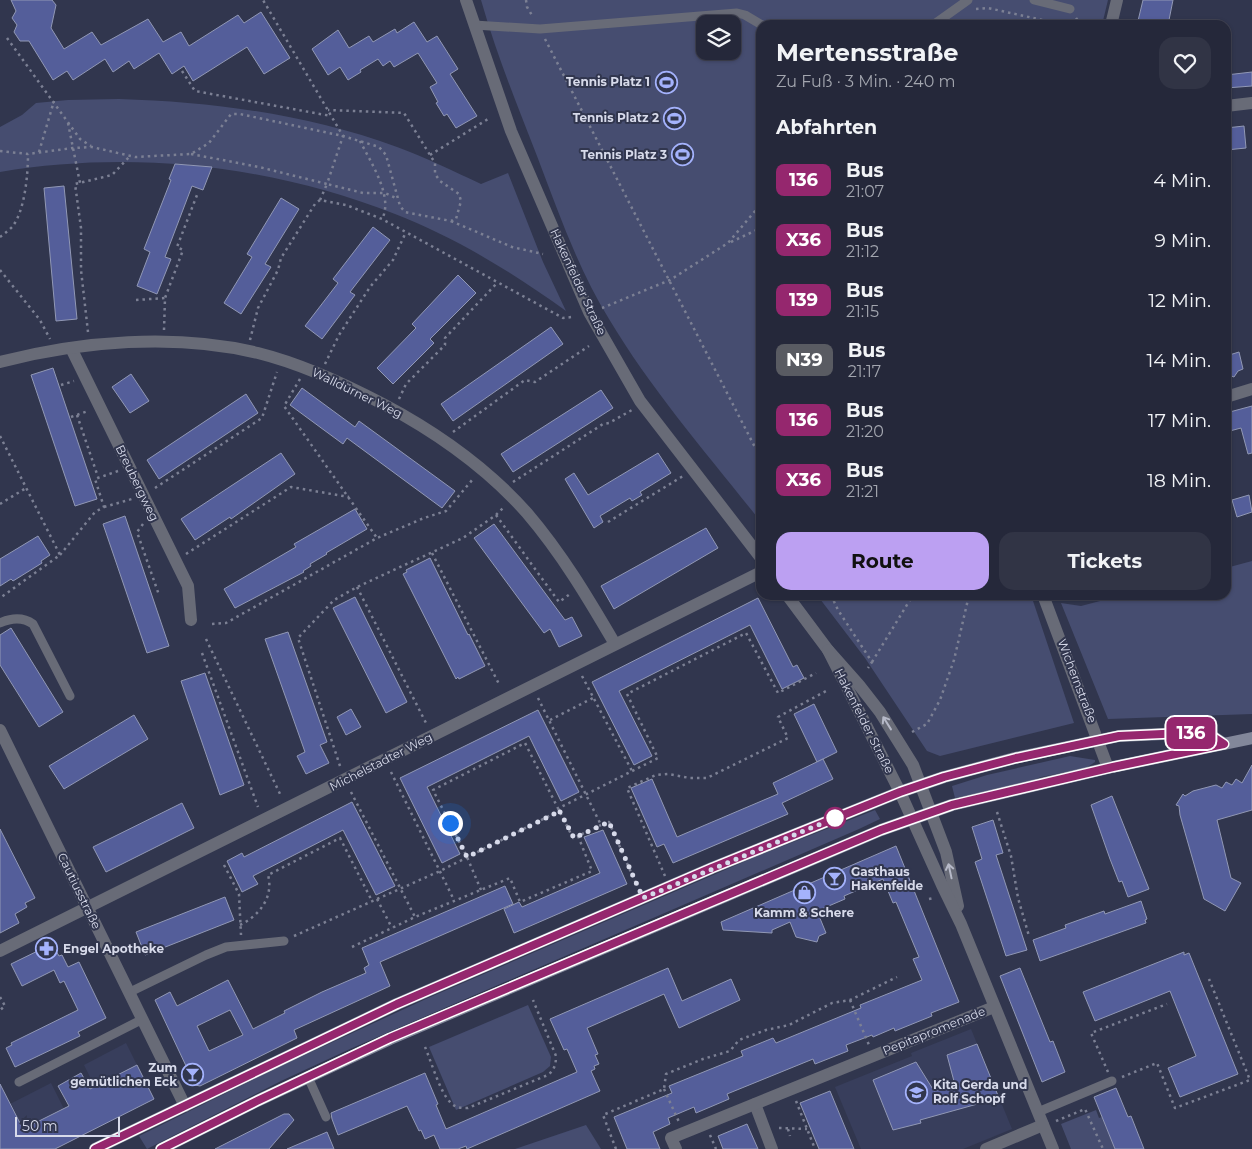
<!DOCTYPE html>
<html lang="de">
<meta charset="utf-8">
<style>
body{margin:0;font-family:Montserrat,sans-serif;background:#313445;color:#f1f3f6;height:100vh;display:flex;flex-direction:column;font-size:19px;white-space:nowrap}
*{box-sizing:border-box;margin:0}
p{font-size:16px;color:#a3a6af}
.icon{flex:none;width:28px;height:28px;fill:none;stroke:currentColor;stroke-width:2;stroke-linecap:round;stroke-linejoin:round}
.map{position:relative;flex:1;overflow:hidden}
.side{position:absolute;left:756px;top:20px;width:475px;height:580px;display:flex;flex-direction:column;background:#25283a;border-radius:15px;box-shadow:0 1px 4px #0004,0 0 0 1px #424454}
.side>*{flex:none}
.badge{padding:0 10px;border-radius:8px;font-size:18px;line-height:32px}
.buttons{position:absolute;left:696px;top:15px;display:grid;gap:10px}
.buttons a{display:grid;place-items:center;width:45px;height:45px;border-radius:10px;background:#25283a;box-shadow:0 1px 4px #0004,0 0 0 1px #424454;font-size:25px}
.scale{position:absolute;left:15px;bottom:12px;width:105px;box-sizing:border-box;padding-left:5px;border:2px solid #d7daea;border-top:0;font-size:14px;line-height:18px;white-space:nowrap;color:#d7daea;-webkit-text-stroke:4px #31364e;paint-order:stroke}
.you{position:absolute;width:25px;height:25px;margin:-12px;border:4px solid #fff;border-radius:50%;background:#1a73e8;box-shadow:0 0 0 8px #1a73e833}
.map>.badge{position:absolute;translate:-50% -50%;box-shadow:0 0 0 2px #fff}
h2{padding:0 20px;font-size:19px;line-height:45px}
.round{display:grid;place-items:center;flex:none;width:52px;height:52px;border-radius:15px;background:#313445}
.headline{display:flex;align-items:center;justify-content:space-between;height:85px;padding:0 20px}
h1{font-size:24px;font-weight:700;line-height:38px}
.primary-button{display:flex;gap:10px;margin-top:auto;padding:10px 20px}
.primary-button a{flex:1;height:58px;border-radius:15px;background:#bca0f2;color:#111;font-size:20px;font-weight:700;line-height:58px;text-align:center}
.primary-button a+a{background:#313445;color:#f1f3f6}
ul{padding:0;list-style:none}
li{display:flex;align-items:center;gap:15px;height:60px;padding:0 20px}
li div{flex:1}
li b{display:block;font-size:19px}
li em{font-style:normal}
li .badge{min-width:55px;font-weight:700;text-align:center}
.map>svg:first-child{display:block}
.built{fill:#383e5c}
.green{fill:#464d70;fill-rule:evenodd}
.building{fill:#545e9a;stroke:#9198b5;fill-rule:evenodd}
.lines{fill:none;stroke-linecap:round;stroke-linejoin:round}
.path{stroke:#7c8094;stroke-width:2.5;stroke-dasharray:2.5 4;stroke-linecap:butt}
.service{stroke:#686b77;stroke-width:9}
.pedestrian{stroke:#686b77;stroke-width:12}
.minor{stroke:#686b77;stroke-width:12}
.secondary{stroke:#82879a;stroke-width:12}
.oneway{stroke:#b6b9c8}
.line-casing{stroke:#fff;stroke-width:11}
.line{stroke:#95276e;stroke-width:8}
.walk{stroke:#d7daea;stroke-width:5;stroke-dasharray:0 9}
.stop-dot{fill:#fff;stroke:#95276e;stroke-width:2.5}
.labels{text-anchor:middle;stroke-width:4;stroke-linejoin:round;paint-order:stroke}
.poi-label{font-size:12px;font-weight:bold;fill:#d7daea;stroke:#31364e;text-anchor:end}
.street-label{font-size:12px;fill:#d7daea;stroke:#31364e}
</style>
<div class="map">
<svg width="1252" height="1149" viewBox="0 0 1252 1149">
<rect width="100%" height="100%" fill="#31364e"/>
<g class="built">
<path d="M971,1029L1012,1129L963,1149H861L835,1087L912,1056L911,1053Z"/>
<path d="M126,1043L154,1099L112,1121L84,1065Z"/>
<path d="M51,1083L78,1137L55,1149H0V1084L10,1104Z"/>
</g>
<g class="green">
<path d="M481,0H1108L1102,25H761V522C709,456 652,391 609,319C578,269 558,211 537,156C517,105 496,53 481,0ZM705,24H732V51H705Z"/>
<path d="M119,99C214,102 307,114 397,147C425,157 453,171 481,184L508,173L543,262L566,311C513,273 457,238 395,214C271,165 132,150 0,172V127L22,115L36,103L68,100Z"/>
<path d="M1252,561V714L1108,719L1061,603L1081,606L1123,595H1226V568Z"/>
<path d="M817,595H1031L1074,723L940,756L927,751L865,658Z"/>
<path d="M1070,756L1095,760V762L1086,768L1041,777L1024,784L955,798L952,786L987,775Z"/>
<path d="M875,810L880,819L859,829L350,1049L281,1081L147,1149L139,1136L283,1065L428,998L755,857Z"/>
<path d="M528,1005L551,1057L550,1066L543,1072L456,1110L429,1047Z"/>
<path d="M1096,1110L1099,1118L1102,1117L1115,1149H1071L1061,1124Z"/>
<path d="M586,1125L601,1149H515Z"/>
</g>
<g class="building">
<path d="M11,0H52L56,5L51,28L64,49L92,32L101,45L148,19L163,42L181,32L189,46L238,15L244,23L261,12L290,58L264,74L247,47L193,81L184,66L172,74L159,53L134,69L129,61L113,72L105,59L73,80L67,71L53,80L29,41H20L14,32L17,25L12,18L16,11Z"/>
<path d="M1143,0H1173L1168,25H1137Z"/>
<path d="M414,22L427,42L437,36L458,69L450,74L477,116L456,128L447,114L444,116L436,103L438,102L430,87L437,83L418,53L394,67L390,61L383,66L378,59L360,70L361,72L348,80L340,67L328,75L312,49L338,30L349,48L369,36L373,42L395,29L397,33Z"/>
<path d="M1252,72V86L1226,88V75Z"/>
<path d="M1244,126L1246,148L1226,150V128Z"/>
<path d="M175,164L212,167L203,190L192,186L165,257L171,259L157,294L137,286L150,252L144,249L171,180L169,179Z"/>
<path d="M64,186L77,319L56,321L44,188Z"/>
<path d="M281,198L299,209L265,264L271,267L241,314L224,303L252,257L247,254Z"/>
<path d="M373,227L390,240L350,292L355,295L322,339L305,326L338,283L333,279Z"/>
<path d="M458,275L476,293L430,339L434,343L393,384L377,368L416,328L412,324Z"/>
<path d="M551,327L563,344L453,421L441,404Z"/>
<path d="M1239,352L1243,369L1238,371L1234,377L1226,374V356Z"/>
<path d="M53,368L97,499L75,506L31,375Z"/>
<path d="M131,374L149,401L130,413L112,387Z"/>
<path d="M302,388L355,427L359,421L455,491L442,508L347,438L343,444L290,405Z"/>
<path d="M601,390L613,408L513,472L501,454Z"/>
<path d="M246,394L258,413L159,479L147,460Z"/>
<path d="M1252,406V453L1248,454L1241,428L1226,432V413Z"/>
<path d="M281,453L295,474L231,519L230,517L195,540L181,519Z"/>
<path d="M658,453L671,473L640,492L642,495L632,501L630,498L600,516L603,522L594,528L565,479L574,473L588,495Z"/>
<path d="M1249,495L1252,512L1237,517L1232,500Z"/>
<path d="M355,509L367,529L326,553L327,554L310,564L311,566L303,571L304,572L235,608L224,589L296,547L294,544Z"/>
<path d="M125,516L169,646L147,653L103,524Z"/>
<path d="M494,524L565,620L572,617L582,636L559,647L550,629L544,633L474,538Z"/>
<path d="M706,528L718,548L614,609L601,586Z"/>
<path d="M38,536L50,555L41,561L42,563L13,581L11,579L0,586V559Z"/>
<path d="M430,558L468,635L469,634L485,666L459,679L458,677L456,679L403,574L407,572L406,570Z"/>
<path d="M355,597L407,702L386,713L333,608Z"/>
<path d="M758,598L793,667L797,665L804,678L782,689L750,625L619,691L652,756L634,765L592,682Z"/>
<path d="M11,628L63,712L39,727L0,665V635Z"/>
<path d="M288,632L327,742L320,745L329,763L306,774L297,756L305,752L265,639Z"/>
<path d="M205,673L244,785L220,795L181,681Z"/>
<path d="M814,704L837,752L817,762L794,714Z"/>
<path d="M351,709L361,727L346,735L337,717Z"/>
<path d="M538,710L579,792L561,801L529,736L427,787L460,854L442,863L400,778Z"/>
<path d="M134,715L148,739L64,789L49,766Z"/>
<path d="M823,759L833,779L782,803L788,814L673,863L664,844L657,847L631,788L652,779L677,837L778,794L773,783Z"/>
<path d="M1252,765V810L1217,820L1231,878L1241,883L1225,911L1204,899L1180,815L1179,806L1176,805L1183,794L1185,796L1193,791L1216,785L1222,788L1226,782L1232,785L1236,779L1242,783Z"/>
<path d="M1112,796L1149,889L1128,897L1122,881L1119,882L1110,859L1091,805Z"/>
<path d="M352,802L395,886L376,895L343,830L253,876L258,884L242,892L227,861L242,853L244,857Z"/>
<path d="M182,803L194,828L106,872L93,847Z"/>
<path d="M993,820L1003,853L996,855L1027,950L1006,956L975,862L982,859L972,827Z"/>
<path d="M0,829L35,898L25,903L27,907L15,914L19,923L0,933Z"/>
<path d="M603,830L627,884L514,933L504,909L519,902L522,907L600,873L584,837Z"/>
<path d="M896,846L959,1002L931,1013L932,1016L895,1031L894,1028L873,1037L872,1035L846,1045L848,1051L815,1064L813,1059L727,1094L729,1099L696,1113L694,1107L668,1118L670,1124L653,1132L660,1149H627L614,1117L672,1093L669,1086L743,1056L741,1051L773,1038L776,1043L861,1008L860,1005L922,980L913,959L919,957L896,902L893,903L883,879L844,896L845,899L817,911L826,933L819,936L817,942L796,937L790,922L772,930V933L723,930L721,922Z"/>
<path d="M505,886L513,904L380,962L390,986L294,1030L297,1038L200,1086L195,1085L155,1000L170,992L177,1006L228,980L253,1029L285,1013L284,1011L322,992L366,973L364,968L369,965L362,948ZM230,1010L243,1035L209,1051L197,1026Z"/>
<path d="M225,897L234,920L145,955L136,932Z"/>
<path d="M1141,901L1147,919L1145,920L1146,923L1040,961L1033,940L1066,928L1065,925L1104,911L1105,914Z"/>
<path d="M52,944L59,956L62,955L68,967L79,962L106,1018L78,1032L80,1036L15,1067L6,1048L12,1045L11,1043L78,1010L64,981L60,983L54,970L22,986L11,964Z"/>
<path d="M1184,952V955L1189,953L1238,1074L1180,1097L1168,1068L1196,1056L1170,991L1095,1021L1083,992Z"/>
<path d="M668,968L682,1001L731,979L740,1000L679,1028L664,994L587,1028L598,1054L595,1055L599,1064L594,1066L595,1069L591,1071L600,1091L467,1149L466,1146L458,1149H440L434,1135L425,1139L421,1130L419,1131L407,1106L338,1135L332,1119L331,1113L425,1073L438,1104L436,1105L446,1129L577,1072L567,1049L564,1050L550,1019Z"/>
<path d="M1020,968L1050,1042L1053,1041L1065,1072L1042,1082L1000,976Z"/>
<path d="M977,1044L999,1098L920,1120L921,1123L893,1130L873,1080L916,1062L934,1091L955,1085L947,1055Z"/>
<path d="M137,1065L154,1099L55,1149H0V1084L23,1129L69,1106L58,1086L81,1073L90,1089Z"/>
<path d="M1116,1088L1128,1117L1131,1116L1144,1149H1115L1094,1097Z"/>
<path d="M830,1091L854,1149H819L800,1103Z"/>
<path d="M284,1114H289L294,1120L269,1149H215Z"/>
<path d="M747,1124L758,1149H723L718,1136Z"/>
<path d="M327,1132L334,1149H287Z"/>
</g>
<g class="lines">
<g class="path">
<path d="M526,0L527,7L533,17"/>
<path d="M976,9L988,8L1065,25"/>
<path d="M1076,18L1081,25"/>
<path d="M7,38L80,139L91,146"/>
<path d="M545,39L761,459"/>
<path d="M182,71L195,91L331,116"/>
<path d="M68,123L80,183"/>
<path d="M360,141C370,161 394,197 382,219"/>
<path d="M0,151L28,154L73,148L92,147L135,157L191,154L209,143L231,114H240L343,136L379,147L386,155L400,206L405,212L451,221L456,219L461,201L459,194L440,181L435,174V163L404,113L328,110"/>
<path d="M39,152L54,101"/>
<path d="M191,154L259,167L327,184L343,136L263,0"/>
<path d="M430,155L488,119"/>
<path d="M320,200L327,184L363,193H385L398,199"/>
<path d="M451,221L512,247L543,254"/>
<path d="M0,237C4,234 8,231 12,227C25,211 28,174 28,154"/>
<path d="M731,242L761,228"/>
<path d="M0,270L40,320L50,339"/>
<path d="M136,300L165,298"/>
<path d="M602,308L670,280L728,243L761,204"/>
<path d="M164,330L165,298L183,250L177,247L197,195"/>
<path d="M88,332L81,270V228L75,184L112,175L130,156"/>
<path d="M250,340L258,308L278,270L281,258L315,204L320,200L346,205L382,219L563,318L572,317"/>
<path d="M325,364L339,335L370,287L393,260L406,232"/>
<path d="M300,379L284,406L377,538"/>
<path d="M61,385L74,381"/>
<path d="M399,399L406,384L445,345V338L497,283"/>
<path d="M77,415L98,477"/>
<path d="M71,417L88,411"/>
<path d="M453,432L525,380L535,382L589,346"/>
<path d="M0,436L60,555L0,598"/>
<path d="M513,482L603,424L609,423L632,410"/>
<path d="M155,488L262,418L277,372"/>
<path d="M0,504L26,488"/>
<path d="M104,507L132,499"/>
<path d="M496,515L559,602L570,594"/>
<path d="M608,522L683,476"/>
<path d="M143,524L137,532L159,595"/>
<path d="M432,553L500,686"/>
<path d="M186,554L291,487L349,497"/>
<path d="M60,555L95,512L104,507L95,479L118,471"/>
<path d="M357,587L426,723"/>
<path d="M831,595L838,610L872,662L868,668"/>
<path d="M212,624L226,623L377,538L424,518L446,511L473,479"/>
<path d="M206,639L281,796"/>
<path d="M202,653L258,807"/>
<path d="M872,662L913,595"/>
<path d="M582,676L632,771"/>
<path d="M538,698L601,825L609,822L637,886"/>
<path d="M550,720L593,698"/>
<path d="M912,732L927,724L940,700L954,660L969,595"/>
<path d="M340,766L298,638L334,600L357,587L463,538L496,515L503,508"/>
<path d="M391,772L454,900"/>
<path d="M351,792L415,917"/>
<path d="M997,812L1011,856L1018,898L1029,936"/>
<path d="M224,865L239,894L241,935"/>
<path d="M665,876L627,788L656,775L668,774L690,778H707L788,738L778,717L826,691"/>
<path d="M481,890L467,857L433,790L525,743L573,838L578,836"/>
<path d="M377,899L392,928"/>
<path d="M929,899L934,898"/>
<path d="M240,925C259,916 274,897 268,875L340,838L372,901"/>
<path d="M294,936L440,871L557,812L561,807L658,758L627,694L746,633L778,693L816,673"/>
<path d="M352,947L415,917L510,878L520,902L592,871L578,836L601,825"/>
<path d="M0,997L5,1006L0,1010"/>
<path d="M850,1000L869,1045"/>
<path d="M425,1047C431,1061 440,1092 450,1102C455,1108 461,1108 468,1108L548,1075C554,1070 556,1065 556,1056L533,1000"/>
<path d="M1108,1072L1091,1033L1167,1004"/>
<path d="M1122,1077L1157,1063L1175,1108L1250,1080L1209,979"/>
<path d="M664,1089L679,1122"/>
<path d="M796,1101L815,1149"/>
<path d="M1056,1121L1085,1109L1103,1149"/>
<path d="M779,1128L807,1129"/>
<path d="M788,1129L790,1136"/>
<path d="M710,1135L716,1149"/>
<path d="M616,1149L603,1115L664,1089L666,1074L703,1059L730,1051L739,1040L766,1030L789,1025L832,1003L850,1000L897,977"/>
</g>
<g class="service">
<path d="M1034,0L1070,9"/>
<path d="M474,25L540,29L737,13L745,15L762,25"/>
<path d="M933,25L968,0"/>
<path d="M0,623C11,618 23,617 33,624L70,696"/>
<path d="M130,992L206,955L226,947L284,941"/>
<path d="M308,1077L326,1117"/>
<path d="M19,1082L143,1019"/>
<path d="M1038,1112L1112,1081"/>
</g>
<g class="pedestrian">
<path d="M755,1104L772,1149"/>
<path d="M676,1149L671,1138L994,1007"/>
<path d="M986,1149L1043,1125"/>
</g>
<g class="minor">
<path d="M466,0L511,131L589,312L640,401L761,558"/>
<path d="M1111,25L1117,0"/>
<path d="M1226,106L1252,103"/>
<path d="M71,348L188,586L191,620"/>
<path d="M0,362C80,341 176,333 258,353C302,364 343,383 383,404C436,432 487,468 527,513C562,554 588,598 615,644"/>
<path d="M1226,397L1252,389"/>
<path d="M787,595L828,650L859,685L880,712L913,765L946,852L958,906"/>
<path d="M1043,595L1108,768"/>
<path d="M828,650L900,792L942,885L961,924L1053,1149"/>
<path d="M0,730L185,1106"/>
<path d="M0,951L761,572"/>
</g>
<g class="secondary">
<path d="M95,1149L397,1004L712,868L900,792L944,777L1015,758L1119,736L1206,732L1224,744"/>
<path d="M161,1149L257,1101L390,1039L881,830L952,805L1108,768L1252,738"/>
</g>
</g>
<defs><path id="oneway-shaft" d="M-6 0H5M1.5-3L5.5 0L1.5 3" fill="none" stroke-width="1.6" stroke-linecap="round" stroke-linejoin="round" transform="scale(1.25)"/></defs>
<g class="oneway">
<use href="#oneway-shaft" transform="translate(887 723) rotate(-122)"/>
<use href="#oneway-shaft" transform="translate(950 871) rotate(-102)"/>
</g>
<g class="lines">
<defs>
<path id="line" d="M95,1149L397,1004L712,868L900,792L944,777L1016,758L1119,736L1206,732L1224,744L1113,767L952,805L881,830L390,1038L257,1101L161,1149"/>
</defs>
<use href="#line" class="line-casing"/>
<use href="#line" class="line"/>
<path class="walk" d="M450,823L467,857L558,812L559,810L574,838L609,822L643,898L835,818"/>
</g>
<defs>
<symbol id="stadium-ring" viewBox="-11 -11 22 22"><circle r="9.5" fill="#31364e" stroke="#a4b2fc" stroke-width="1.5"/><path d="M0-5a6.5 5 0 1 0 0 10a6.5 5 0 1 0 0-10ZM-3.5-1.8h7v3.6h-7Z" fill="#a4b2fc"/></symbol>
<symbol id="bar-ring" viewBox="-11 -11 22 22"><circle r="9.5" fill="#31364e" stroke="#a4b2fc" stroke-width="1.5"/><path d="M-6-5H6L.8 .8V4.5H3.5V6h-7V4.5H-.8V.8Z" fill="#a4b2fc"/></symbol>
<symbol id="shop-ring" viewBox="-11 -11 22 22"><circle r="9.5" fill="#31364e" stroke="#a4b2fc" stroke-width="1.5"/><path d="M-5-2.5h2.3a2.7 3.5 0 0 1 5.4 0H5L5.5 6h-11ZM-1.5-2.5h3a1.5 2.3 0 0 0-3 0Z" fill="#a4b2fc"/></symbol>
<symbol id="pharmacy-ring" viewBox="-11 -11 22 22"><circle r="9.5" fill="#31364e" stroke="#a4b2fc" stroke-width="1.5"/><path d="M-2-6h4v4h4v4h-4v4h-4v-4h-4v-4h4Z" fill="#a4b2fc"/></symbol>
<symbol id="school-ring" viewBox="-11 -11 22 22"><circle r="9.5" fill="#31364e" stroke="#a4b2fc" stroke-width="1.5"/><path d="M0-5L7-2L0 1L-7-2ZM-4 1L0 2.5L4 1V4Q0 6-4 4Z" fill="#a4b2fc"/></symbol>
</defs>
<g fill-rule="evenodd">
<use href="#stadium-ring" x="654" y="70" width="25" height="25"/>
<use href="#stadium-ring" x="662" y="106" width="25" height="25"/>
<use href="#stadium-ring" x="670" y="142" width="25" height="25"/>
<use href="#bar-ring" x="822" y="866" width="25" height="25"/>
<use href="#shop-ring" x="792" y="880" width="25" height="25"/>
<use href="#pharmacy-ring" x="34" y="936" width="25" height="25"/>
<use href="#bar-ring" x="180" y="1062" width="25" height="25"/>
<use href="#school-ring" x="904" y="1080" width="25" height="25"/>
</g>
<circle class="stop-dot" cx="835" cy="818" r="10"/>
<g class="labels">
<g class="poi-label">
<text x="650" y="86">Tennis Platz 1</text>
<text x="659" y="122">Tennis Platz 2</text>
<text x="667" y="159">Tennis Platz 3</text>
<text x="851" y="876" text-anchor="start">Gasthaus<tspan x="851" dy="14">Hakenfelde</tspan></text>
<text x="804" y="917" text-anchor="middle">Kamm &amp; Schere</text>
<text x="63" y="953" text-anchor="start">Engel Apotheke</text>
<text x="177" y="1072">Zum<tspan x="177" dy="14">gemütlichen Eck</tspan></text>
<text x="933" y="1089" text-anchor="start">Kita Gerda und<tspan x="933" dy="14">Rolf Schopf</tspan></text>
</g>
<g class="street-label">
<text transform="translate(578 282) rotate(65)" y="4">Hakenfelder Straße</text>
<text transform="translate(357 393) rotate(26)" y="4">Walldürner Weg</text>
<text transform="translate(137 483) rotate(64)" y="4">Breubergweg</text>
<text transform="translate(1077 681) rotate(69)" y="4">Wichernstraße</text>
<text transform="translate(864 721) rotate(63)" y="4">Hakenfelder Straße</text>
<text transform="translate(381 762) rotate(-27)" y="4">Michelstadter Weg</text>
<text transform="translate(79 891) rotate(64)" y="4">Cautiusstraße</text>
<text transform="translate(934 1031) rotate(-22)" y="4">Pepitapromenade</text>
</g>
</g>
</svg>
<div class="buttons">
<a><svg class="icon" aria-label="layers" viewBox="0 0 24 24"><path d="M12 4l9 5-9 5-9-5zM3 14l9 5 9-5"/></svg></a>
</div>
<div class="scale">50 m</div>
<div class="you" style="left:450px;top:823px"></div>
<b class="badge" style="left:1191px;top:733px;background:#95276e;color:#fff">136</b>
<section class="side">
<div class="headline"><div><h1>Mertensstraße</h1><p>Zu Fuß · 3 Min. · 240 m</p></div><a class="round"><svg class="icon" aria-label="heart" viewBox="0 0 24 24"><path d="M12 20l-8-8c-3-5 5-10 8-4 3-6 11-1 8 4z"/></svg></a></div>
<h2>Abfahrten</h2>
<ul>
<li><span class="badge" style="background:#95276e;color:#fff">136</span><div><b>Bus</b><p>21:07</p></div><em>4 Min.</em></li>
<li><span class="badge" style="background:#95276e;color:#fff">X36</span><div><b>Bus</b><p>21:12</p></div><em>9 Min.</em></li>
<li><span class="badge" style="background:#95276e;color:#fff">139</span><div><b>Bus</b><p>21:15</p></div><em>12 Min.</em></li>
<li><span class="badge" style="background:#595b62;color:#fff">N39</span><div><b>Bus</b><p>21:17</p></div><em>14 Min.</em></li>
<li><span class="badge" style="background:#95276e;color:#fff">136</span><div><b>Bus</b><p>21:20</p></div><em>17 Min.</em></li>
<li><span class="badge" style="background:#95276e;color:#fff">X36</span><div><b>Bus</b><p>21:21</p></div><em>18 Min.</em></li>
</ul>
<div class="primary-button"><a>Route</a><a>Tickets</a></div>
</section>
</div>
